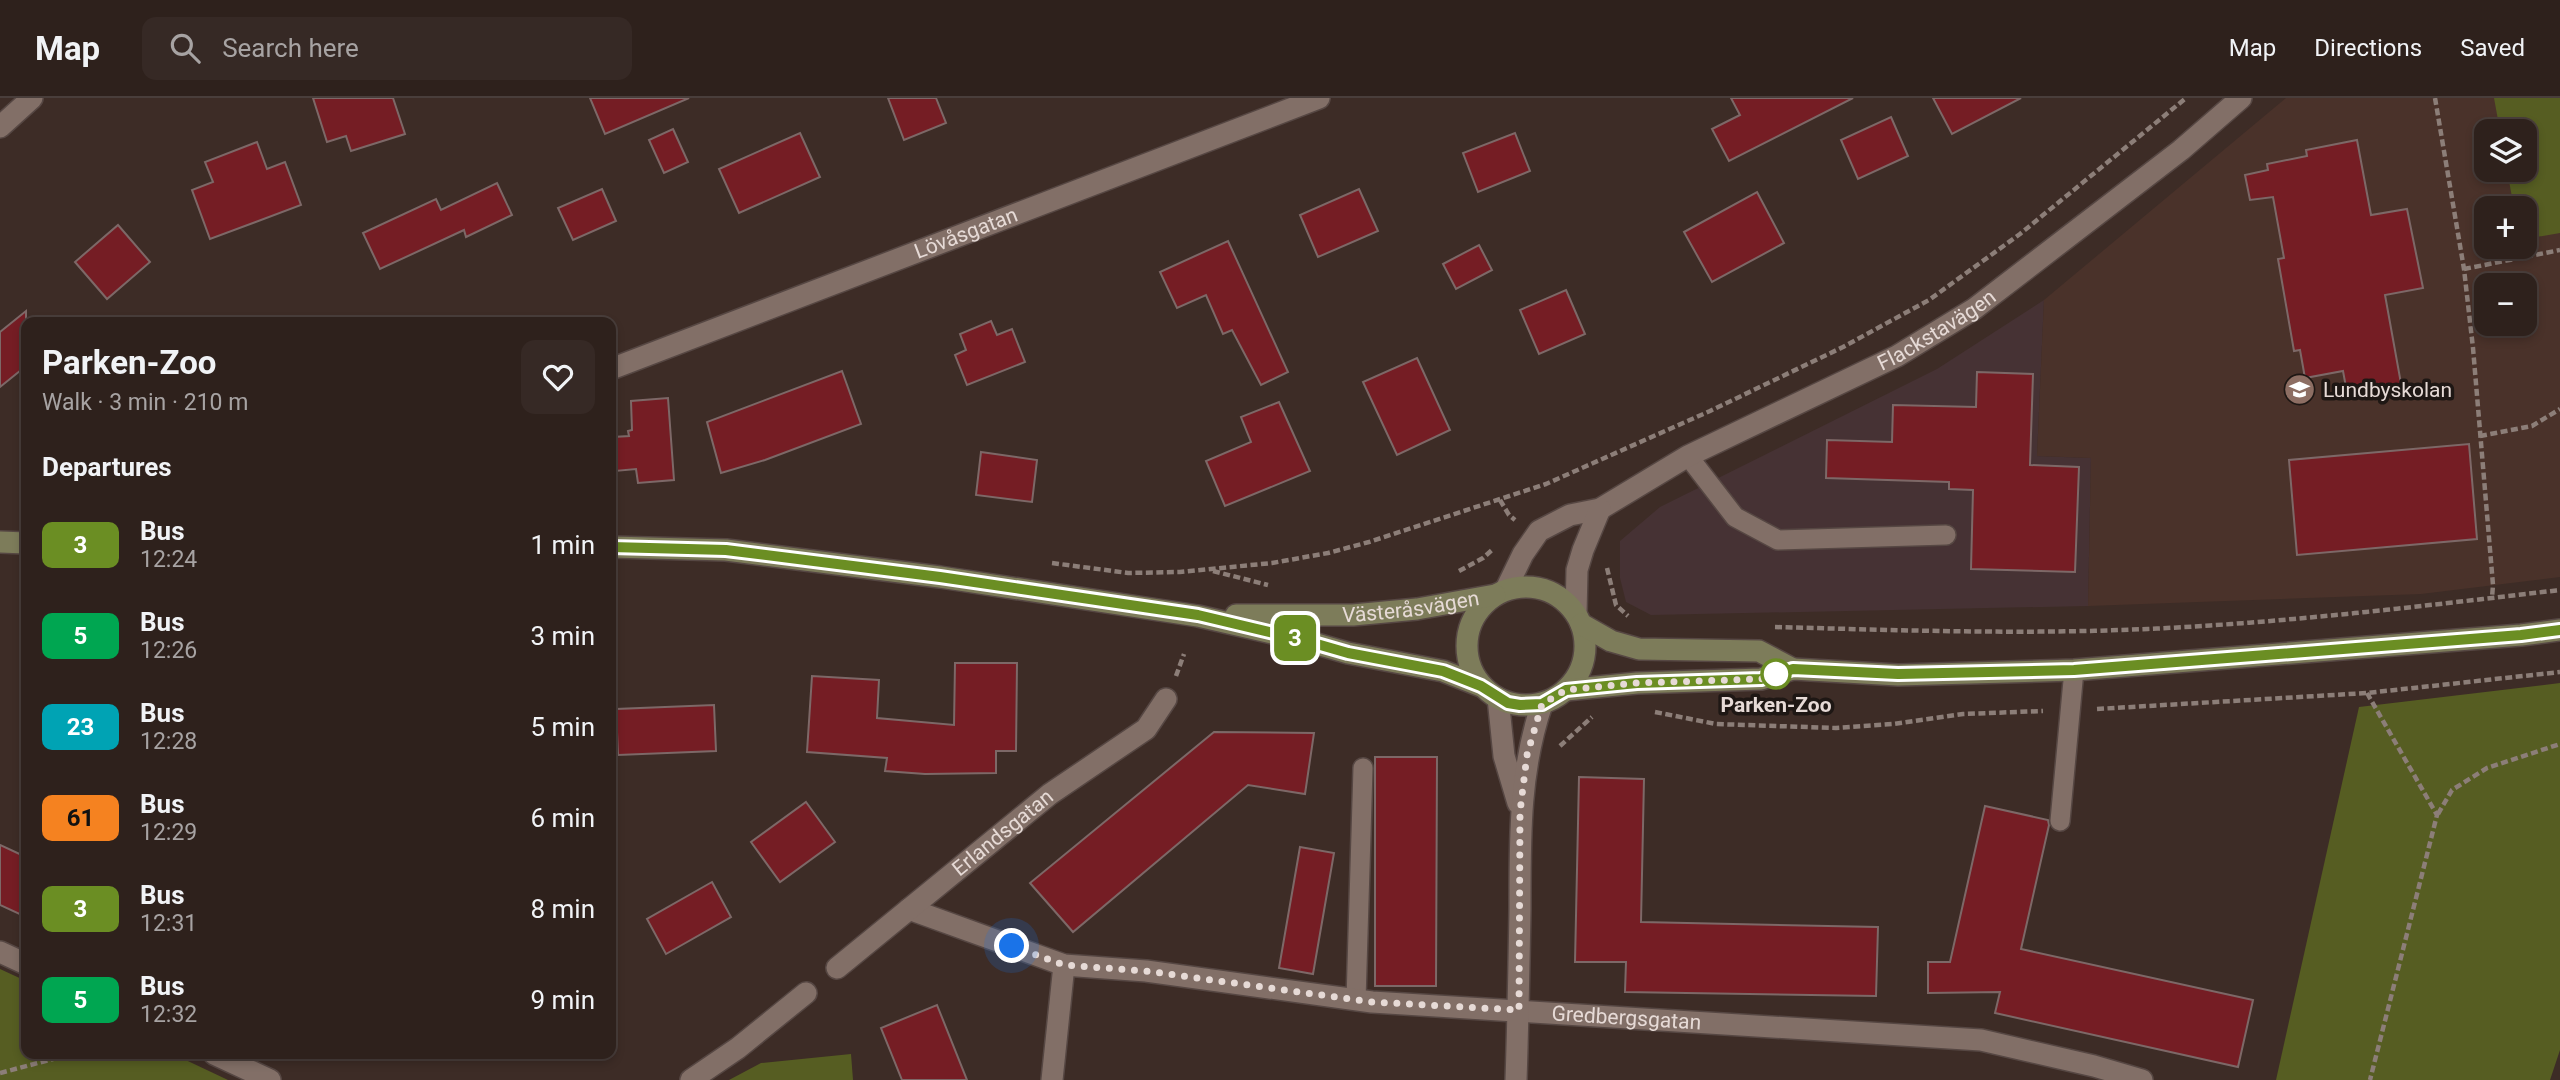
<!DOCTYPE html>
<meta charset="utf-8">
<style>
body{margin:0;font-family:Roboto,sans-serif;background:#362925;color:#f1f3f6;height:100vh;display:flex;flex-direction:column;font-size:26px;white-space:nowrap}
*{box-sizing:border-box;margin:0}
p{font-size:23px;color:#a7a3a3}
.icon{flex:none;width:38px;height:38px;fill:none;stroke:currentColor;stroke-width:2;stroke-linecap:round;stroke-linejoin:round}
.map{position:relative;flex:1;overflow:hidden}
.drawer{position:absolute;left:21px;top:219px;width:595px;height:742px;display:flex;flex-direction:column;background:#2e211c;border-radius:14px;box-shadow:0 4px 10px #0003,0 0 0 2px #493e3b}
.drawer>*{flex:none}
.badge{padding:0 14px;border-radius:10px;font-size:24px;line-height:46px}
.fabs{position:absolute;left:2474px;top:21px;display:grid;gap:14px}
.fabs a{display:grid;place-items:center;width:63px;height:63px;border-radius:14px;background:#2e211c;box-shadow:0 4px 10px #0003,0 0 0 2px #493e3b;font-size:35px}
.you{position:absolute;width:35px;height:35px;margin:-18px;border:5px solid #fff;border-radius:50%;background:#1a73e8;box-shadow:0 0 0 10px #1a73e833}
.map>.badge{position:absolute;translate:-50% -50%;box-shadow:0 0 0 4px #fff}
h2{padding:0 21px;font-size:26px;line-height:63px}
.round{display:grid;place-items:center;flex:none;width:74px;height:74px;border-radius:14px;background:#362925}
.overview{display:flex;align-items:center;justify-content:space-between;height:119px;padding:0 21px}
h1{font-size:33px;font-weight:700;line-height:52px}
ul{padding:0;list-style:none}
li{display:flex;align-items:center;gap:21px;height:91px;padding:0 21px}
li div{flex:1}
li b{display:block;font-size:26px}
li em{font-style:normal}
li .badge{min-width:77px;font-weight:700;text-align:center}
header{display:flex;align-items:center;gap:42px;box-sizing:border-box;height:98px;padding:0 35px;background:#2e211c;border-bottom:2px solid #493e3b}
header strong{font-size:33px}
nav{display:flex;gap:38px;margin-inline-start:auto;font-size:24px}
.search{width:490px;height:63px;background:#362925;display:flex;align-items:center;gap:18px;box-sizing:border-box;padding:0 24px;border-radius:14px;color:#a7a3a3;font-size:26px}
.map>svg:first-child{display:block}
.commercial{fill:#463234}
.built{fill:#4a322a;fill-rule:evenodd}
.green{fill:#565d22}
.building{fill:#751d24;stroke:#7d6867;stroke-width:2}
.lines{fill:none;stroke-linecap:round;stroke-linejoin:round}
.lane-casing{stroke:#564743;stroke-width:22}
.street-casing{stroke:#564743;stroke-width:24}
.secondary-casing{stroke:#564743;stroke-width:24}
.path{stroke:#8c7e78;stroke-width:4.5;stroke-dasharray:7 3.5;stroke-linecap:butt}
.lane{stroke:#826f67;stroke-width:19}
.street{stroke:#826f67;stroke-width:21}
.secondary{stroke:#7d7c5a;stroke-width:21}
.line-casing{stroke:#fff;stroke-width:16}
.line{stroke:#6b8e23;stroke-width:10}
.walk{stroke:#e6dad6;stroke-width:7;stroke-dasharray:0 12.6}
.stop-dot{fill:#fff;stroke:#6b8e23;stroke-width:3.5}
.labels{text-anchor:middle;stroke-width:7;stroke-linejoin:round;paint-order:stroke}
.street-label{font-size:21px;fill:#e6dad6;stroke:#1e1714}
.poi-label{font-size:21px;fill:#e6dad6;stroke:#1e1714;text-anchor:start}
.stop-label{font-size:21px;font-weight:bold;fill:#e6dad6;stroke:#1e1714}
</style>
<header>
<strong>Map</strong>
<div class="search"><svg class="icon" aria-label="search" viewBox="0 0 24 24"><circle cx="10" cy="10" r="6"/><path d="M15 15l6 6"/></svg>Search here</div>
<nav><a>Map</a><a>Directions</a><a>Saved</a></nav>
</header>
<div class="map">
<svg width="2560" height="982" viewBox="0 0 2560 982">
<rect width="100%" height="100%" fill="#3d2c26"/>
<path class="commercial" d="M2044,202L2037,358L2091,360L2088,508L1651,517L1626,504L1620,480V443L1660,409L1937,271Z"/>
<path class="built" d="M2286,0H2560V479L2421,496L2088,508L2091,360L2037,358L2044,202ZM2487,33H2525V72H2487ZM2487,110H2525V149H2487ZM2487,187H2525V226H2487Z"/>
<g class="green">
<path d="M2494,0H2560V135L2525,141V110H2514L2507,72H2525V33H2500Z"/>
<path d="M2560,585V952L2550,982H2276L2359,609Z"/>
<path d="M0,871L26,883V956H173L228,982H0Z"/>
<path d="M851,956L853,982H729L761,965Z"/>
</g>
<g class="building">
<path d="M313,0H393L405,36L351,53L346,38L327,44Z"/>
<path d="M590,0H689L605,36Z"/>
<path d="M888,0H936L946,25L904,42Z"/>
<path d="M1731,0H1853L1729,63L1712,31L1740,17Z"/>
<path d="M1933,0H2021L1952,36Z"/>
<path d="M1891,19L1908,58L1858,81L1841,42Z"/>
<path d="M673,31L688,64L664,75L649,42Z"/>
<path d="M800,35L820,79L739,115L719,71Z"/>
<path d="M1515,35L1530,73L1478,94L1463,55Z"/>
<path d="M2357,42L2371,117L2407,111L2423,190L2385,197L2402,291L2348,300L2343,273L2305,280L2300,252L2294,253L2278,161L2284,160L2273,99L2250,102L2245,77L2268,72L2267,66L2307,58L2306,52Z"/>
<path d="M257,44L267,71L285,64L301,107L210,141L192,92L213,84L205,64Z"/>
<path d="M497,85L512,117L466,139L464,132L380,171L363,135L436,101L441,112Z"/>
<path d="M602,91L616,123L573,142L558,110Z"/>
<path d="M1359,91L1378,133L1318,159L1300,117Z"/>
<path d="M1757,94L1784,145L1712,184L1684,134Z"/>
<path d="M118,127L150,164L107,201L75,164Z"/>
<path d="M1228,143L1288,274L1261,287L1232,232L1223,236L1206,197L1177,210L1160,174Z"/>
<path d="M1479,147L1492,172L1456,191L1443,166Z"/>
<path d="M1566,192L1585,236L1539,256L1520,212Z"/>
<path d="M26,213V268L0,289V234Z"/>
<path d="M991,223L997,237L1012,231L1025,264L967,287L955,257L966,252L960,236Z"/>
<path d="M1417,260L1450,332L1397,357L1363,284Z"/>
<path d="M842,273L861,326L765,362L721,375L707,324Z"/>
<path d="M1977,274L2033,276L2030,367L2079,369L2075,474L1971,471L1973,392L1949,391V384L1826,380L1827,342L1892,344L1893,307L1976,309Z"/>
<path d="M668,300L674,382L638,385L636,371L615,373L613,339L629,338L628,333L632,332L631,303Z"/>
<path d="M1279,304L1310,373L1225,408L1206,363L1251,344L1241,319Z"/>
<path d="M2469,346L2477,441L2297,457L2289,362Z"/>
<path d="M981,354L1037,362L1032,404L976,397Z"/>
<path d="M955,565H1017L1016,653H996V675L925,676L885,673L887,660L807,654L812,578L879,582L877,620L954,627Z"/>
<path d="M714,607L716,653L618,657L616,611Z"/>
<path d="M1214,634L1314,635L1305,696L1248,687L1073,834L1030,785Z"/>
<path d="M1375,659H1437L1436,888H1375Z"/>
<path d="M1579,679L1644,681L1641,824L1878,829L1876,898L1625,894L1626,864H1575Z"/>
<path d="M806,704L835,744L780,784L751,744Z"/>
<path d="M1985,708L2048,722L2049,727L2021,851L2253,902L2238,969L1995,915L2000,894L1928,895V864H1950Z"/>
<path d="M0,747L26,759V819L0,807Z"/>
<path d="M1300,749L1334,755L1313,876L1279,870Z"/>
<path d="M712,784L731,819L666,856L647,821Z"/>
<path d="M937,907L967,982H902L881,930Z"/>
</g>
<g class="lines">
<defs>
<g id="lane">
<path d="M1688,358L1735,419L1778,442L1946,437"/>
<path d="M2060,723L2074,572"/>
<path d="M1356,902L1363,670"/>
</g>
<g id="street">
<path d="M0,29L32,0"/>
<path id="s1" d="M611,271L1319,0"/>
<path id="s2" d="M1506,491L1523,456L1539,433L1570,417L1600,411L1688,358L1897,258L1974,211L2181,52L2241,0"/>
<path d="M1576,516L1577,472L1583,452L1600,411"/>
<path d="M1498,600L1504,658L1518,705"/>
<path id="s3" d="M909,811L1064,867L1146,873L1372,904L1981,942L2094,968L2142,982"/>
<path d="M0,854L26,866"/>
<path id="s4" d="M837,870L1050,696L1146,631L1166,601"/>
<path d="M214,956L270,982"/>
<path d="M691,982L738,950L806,895"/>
<path d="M1052,982L1064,867"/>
<path d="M1516,982C1518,925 1519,868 1520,811C1520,741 1519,673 1542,606"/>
</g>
<g id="secondary">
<path d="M0,444L26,445"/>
<path d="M611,449L726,452L940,479L1198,518L1303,542L1348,555L1443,573L1481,588"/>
<circle cx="1526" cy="548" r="59"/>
<path id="s5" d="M1236,517H1353L1417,511L1495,497"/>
<path d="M1581,526L1611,543L1639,551L1759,553L1793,571"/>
<path d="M1566,592L1637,585L1761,581L1793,571L1898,577L2074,572L2521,537L2560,532"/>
</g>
</defs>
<use href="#lane" class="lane-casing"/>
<use href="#street" class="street-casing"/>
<use href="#secondary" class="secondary-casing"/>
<g class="path">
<path d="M2435,0L2464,171L2473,250L2493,487L2492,500"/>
<path d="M2464,171L2560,152"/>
<path d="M2480,338L2532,328L2560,311"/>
<path d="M1500,402L1509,417L1515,422"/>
<path d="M1052,465L1128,475L1180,474L1272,465L1328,455L1369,444L1546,386L1710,313L1843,249L1929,202L2020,136L2186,0"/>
<path d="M1607,470L1616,507L1628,518"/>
<path d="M1213,473L1268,487"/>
<path d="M1459,473L1483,460L1492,452"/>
<path d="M1775,529C1891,532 2006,536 2121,532C2268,527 2414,509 2560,492"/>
<path d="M1176,578L1184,556"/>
<path d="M2367,595L2437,717L2370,982"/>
<path d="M2097,611L2367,595L2560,574"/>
<path d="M1655,614L1716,626L1836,630L1893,626L1963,616L2043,613"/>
<path d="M1560,648L1592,619"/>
<path d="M2438,716L2452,692L2487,670L2560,646"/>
<path d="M0,975L72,956"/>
</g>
<use href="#lane" class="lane"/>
<use href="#street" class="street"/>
<use href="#secondary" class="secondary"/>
</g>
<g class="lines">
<defs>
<path id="line" d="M611,449L726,452L940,479L1198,517L1303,542L1348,555L1443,573L1481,588L1508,605L1520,607L1542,606L1566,592L1637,585L1761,581L1793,571L1898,576L2074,572L2521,537L2560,532"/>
</defs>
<use href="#line" class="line-casing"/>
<use href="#line" class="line"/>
<path class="walk" d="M1012,848L1064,867L1146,873L1372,904L1519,912L1520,714L1527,657L1542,606L1566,592L1637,585L1761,581L1776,576"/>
</g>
<defs>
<symbol id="school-disc" viewBox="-11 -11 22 22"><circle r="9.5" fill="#8d6e63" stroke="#1e1714"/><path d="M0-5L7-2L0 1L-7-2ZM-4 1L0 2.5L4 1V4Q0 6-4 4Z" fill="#fff"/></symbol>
</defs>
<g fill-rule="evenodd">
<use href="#school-disc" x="2282" y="274" width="35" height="35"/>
</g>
<circle class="stop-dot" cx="1776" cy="576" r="14"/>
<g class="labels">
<g class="street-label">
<text dy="7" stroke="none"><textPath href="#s1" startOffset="380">Lövåsgatan</textPath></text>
<text dy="7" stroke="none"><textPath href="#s2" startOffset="514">Flackstavägen</textPath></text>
<text dy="7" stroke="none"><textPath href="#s5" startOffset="175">Västeråsvägen</textPath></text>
<text dy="7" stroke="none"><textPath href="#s4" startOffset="214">Erlandsgatan</textPath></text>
<text dy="7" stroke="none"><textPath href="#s3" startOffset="730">Gredbergsgatan</textPath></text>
</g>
<g class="poi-label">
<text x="2323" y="299">Lundbyskolan</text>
</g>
<g class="stop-label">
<text x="1776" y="614">Parken-Zoo</text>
</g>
</g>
</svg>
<div class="fabs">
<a><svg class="icon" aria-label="layers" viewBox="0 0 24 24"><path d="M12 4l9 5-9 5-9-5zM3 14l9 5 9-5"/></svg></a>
<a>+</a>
<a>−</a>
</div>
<div class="you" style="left:1012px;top:848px"></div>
<b class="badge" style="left:1295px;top:540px;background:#6b8e23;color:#fff">3</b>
<section class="drawer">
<div class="overview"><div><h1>Parken-Zoo</h1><p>Walk · 3 min · 210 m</p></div><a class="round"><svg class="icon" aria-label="heart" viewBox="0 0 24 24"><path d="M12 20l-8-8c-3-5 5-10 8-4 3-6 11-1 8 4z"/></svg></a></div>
<h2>Departures</h2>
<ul>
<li><span class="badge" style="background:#6b8e23;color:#fff">3</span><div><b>Bus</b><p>12:24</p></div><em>1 min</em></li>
<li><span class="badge" style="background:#00a651;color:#fff">5</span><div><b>Bus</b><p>12:26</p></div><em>3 min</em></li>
<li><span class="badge" style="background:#00a3b4;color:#fff">23</span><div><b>Bus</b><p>12:28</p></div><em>5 min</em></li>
<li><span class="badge" style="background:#f58220;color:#111">61</span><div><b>Bus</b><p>12:29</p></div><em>6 min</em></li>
<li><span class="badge" style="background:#6b8e23;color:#fff">3</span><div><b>Bus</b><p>12:31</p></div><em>8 min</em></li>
<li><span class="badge" style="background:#00a651;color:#fff">5</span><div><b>Bus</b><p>12:32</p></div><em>9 min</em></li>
</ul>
</section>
</div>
